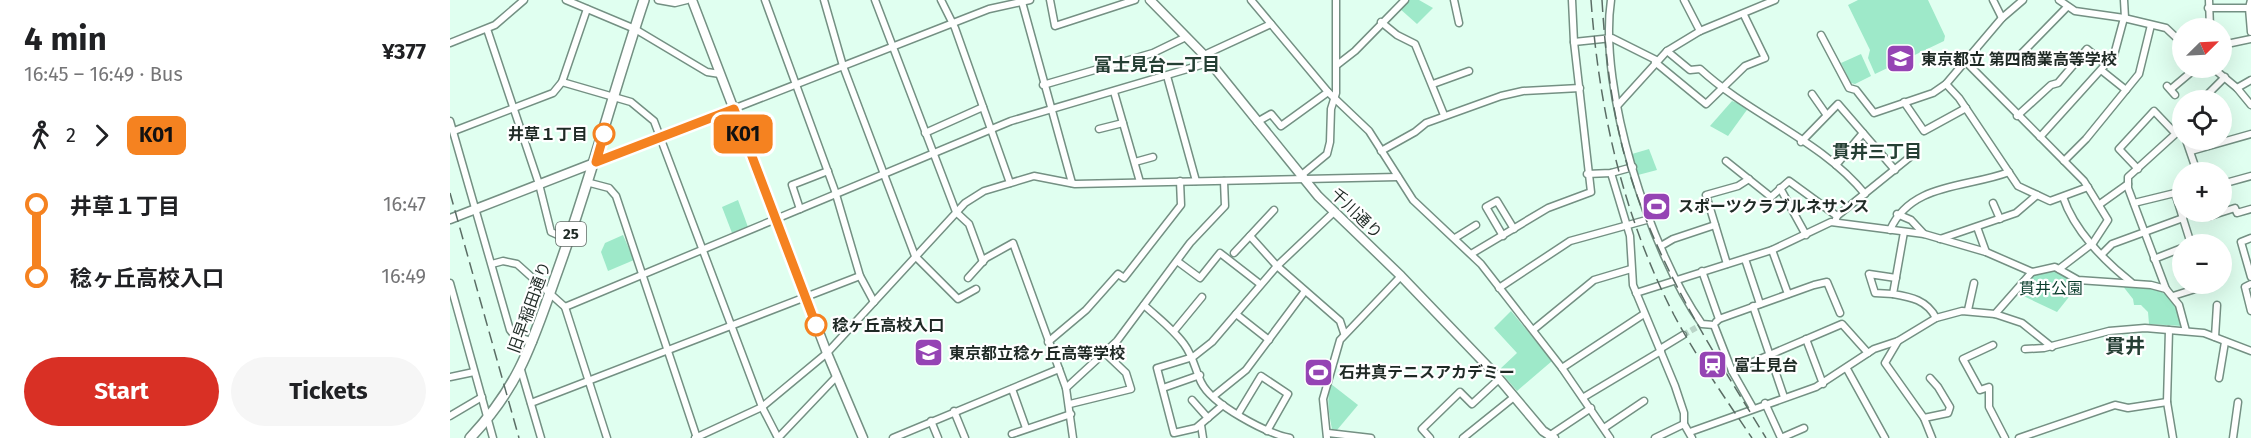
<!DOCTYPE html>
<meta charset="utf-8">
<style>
body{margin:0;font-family:"Fira Sans","Noto Sans JP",sans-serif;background:#f6f6f6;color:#202124;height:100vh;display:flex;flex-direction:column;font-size:22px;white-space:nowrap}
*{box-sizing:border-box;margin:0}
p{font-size:20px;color:#757577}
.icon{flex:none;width:33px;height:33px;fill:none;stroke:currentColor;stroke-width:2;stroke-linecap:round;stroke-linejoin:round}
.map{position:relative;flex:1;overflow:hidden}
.details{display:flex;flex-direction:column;background:#fff;width:450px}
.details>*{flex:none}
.badge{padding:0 12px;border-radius:9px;font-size:21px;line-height:39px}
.needle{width:39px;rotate:66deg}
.controls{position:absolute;left:1722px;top:18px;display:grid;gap:12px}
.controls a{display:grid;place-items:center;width:60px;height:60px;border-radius:50%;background:#fff;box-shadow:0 6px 24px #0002;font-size:30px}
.map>.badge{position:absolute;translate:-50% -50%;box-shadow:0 0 0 3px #fff}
.legs{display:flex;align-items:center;gap:9px;height:66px;padding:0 24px;font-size:20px}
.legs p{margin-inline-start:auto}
.overview{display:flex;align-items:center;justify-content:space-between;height:102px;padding:0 24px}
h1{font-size:33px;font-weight:700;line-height:45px}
.action{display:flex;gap:12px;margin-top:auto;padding:12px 24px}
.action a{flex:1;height:69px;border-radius:36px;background:#d93025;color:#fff;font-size:24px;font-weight:700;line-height:69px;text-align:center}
.action a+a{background:#f6f6f6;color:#202124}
ul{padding:0 24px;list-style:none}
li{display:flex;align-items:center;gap:21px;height:72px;font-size:22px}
li i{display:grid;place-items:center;width:9px;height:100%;margin:0 8px;background:currentColor}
li i::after{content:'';width:15px;height:15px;margin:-8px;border:4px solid;border-radius:50%;background:#fff}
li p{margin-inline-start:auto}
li:first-child i{background:linear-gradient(#0000 50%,currentColor 0)}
li:last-child i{background:linear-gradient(currentColor 50%,#0000 0)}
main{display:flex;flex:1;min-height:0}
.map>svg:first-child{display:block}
.green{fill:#9ee9c9}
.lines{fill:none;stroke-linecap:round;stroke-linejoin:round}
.street-tunnel{stroke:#b9d4c7;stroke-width:6;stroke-dasharray:6 3;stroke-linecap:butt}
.street-casing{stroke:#749083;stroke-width:9}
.secondary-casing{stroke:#749083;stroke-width:11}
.primary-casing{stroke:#749083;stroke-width:12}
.street{stroke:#fff;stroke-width:6}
.secondary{stroke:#fff;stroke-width:8}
.primary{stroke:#fff;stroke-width:9}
.rail{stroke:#5b6d65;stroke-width:1.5;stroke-dasharray:12 6;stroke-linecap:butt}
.line-1-casing{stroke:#fff;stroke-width:14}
.line-1{stroke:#f58220;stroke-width:9}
.stop-1-dot{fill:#fff;stroke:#f58220;stroke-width:3}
.labels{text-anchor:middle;stroke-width:4.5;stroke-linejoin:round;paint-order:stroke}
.shield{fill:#fff;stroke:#626a66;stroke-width:1.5}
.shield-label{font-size:15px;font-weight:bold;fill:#1f2a25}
.poi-label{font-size:16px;font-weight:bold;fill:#1f2a25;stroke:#fff;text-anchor:start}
.stop-label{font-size:16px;font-weight:bold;fill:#1f2a25;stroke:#fff;text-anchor:end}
.street-label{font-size:16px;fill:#1f2a25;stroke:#fff}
.park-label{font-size:16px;fill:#093d2c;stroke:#fff}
.neighbourhood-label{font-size:18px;font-weight:bold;fill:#253f34;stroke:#fff}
.quarter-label{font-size:20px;font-weight:bold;fill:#253f34;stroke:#fff}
</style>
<main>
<section class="details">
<div class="overview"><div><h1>4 min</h1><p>16:45 – 16:49 · Bus</p></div><b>¥377</b></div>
<div class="legs"><svg class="icon" aria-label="walk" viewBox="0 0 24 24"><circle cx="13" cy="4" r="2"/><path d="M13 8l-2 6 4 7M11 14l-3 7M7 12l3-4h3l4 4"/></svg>2<svg class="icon" aria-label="forward" viewBox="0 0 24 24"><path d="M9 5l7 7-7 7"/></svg><b class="badge" style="background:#f58220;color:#111">K01</b></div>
<ul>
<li><i style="color:#f58220"></i><b>井草１丁目</b><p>16:47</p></li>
<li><i style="color:#f58220"></i><b>稔ヶ丘高校入口</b><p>16:49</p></li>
</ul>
<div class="action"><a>Start</a><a>Tickets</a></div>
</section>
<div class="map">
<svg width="1801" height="438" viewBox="0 0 1801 438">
<rect width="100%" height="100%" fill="#e0fff0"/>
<g class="green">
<path d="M959,0H969L983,8L967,24L949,8Z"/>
<path d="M1408,0H1478L1495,36L1494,41L1425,74L1418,58L1420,50L1398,5Z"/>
<path d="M1411,54L1421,76L1405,84L1401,83L1391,63Z"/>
<path d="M1282,101L1299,107L1278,136L1260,126Z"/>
<path d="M1199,149L1207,170L1188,175L1182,154Z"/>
<path d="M288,200L298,227L282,233L272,207Z"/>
<path d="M173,235L184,260L158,271L151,252L155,243Z"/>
<path d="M1605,269L1630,283L1607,312L1567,293L1586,272Z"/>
<path d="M1672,285C1708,287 1722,288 1732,326L1699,324L1698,312L1691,305H1684L1683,299Z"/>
<path d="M1061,311L1102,361L1067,391L1049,370L1067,353L1044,328Z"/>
<path d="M881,384L908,405L887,430L882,429C879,414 876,399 881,384Z"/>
</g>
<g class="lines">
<path class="street-tunnel" d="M1233,335L1251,325"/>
<defs>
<g id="street">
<path d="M116,0L185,29L257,72L270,74"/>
<path d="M208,0L225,3L237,0"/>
<path d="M315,0L385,191L410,276L424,302"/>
<path d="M374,0L393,66L465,256L508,299L526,289"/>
<path d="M425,0L506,212L519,224L533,262"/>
<path d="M491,0L505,28L560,183"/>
<path d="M600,0L605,26L685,0"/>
<path d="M801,0L878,92L919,131L963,200L1031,264L1112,368L1160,438"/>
<path d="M1004,0L1009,23"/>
<path d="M1161,0C1148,89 1200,251 1252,324L1264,325"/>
<path d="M1234,0L1250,31"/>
<path d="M1543,0L1552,18"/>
<path d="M1609,0L1625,11L1674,18L1716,28L1732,43"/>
<path d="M1674,0L1675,18"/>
<path d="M1759,0L1760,28"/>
<path d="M572,2L622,183"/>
<path d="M1758,8H1799L1801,0"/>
<path d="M1799,8L1801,32"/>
<path d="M931,22L947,35L965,44L994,115"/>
<path d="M37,29L89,184L101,232L119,240"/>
<path d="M1371,35L1399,88L1406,90L1424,113L1483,93L1496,84L1552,18L1573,0"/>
<path d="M1124,42L1162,38L1206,60"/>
<path d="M0,43L45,25L74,0"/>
<path d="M1772,45L1801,39"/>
<path d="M1217,51L1240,70L1250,69C1301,116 1371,140 1415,194"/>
<path d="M1572,53L1617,7"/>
<path d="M754,55L821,24"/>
<path d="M1515,61L1634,181L1658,220L1643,243L1609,269"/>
<path d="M1205,62L1256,104L1295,66L1315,58L1294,15"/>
<path d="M887,65L905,51L955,0"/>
<path d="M1763,68L1787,88L1801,105"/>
<path d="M1651,70L1676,90"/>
<path d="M717,76L746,181"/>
<path d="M112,82L181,102L204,121L312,407L328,438"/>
<path d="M983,84L1019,71"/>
<path d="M1496,84L1509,98L1568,186L1600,201L1638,187"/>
<path d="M593,85L703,53L736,37"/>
<path d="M1717,86L1725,95"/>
<path d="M1787,88L1801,80"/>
<path d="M1721,89L1746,68"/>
<path d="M664,92L690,182"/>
<path d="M1362,94L1376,114"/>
<path d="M1752,100L1775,77"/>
<path d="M1454,102L1474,131L1516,108"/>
<path d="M1168,105L1217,51L1250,31L1325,0"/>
<path d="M283,109L539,9L580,0"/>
<path d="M1567,116L1601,85L1608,83L1637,49L1655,64"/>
<path d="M1732,116L1730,118L1732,122"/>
<path d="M0,121L60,330L64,335L83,342"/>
<path d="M807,122L821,114L831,126L878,92"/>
<path d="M649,129L673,123"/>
<path d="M4,131L103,93L112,82L137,9"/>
<path d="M475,133L533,107"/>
<path d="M1590,137L1664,55L1674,18"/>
<path d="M1736,140L1747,172"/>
<path d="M1351,142L1388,104L1445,170"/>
<path d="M931,151L965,132L976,123L1051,96L1073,91L1130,88"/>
<path d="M1741,151L1801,134"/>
<path d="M1276,161L1321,197L1339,181L1387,216L1385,222"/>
<path d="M1614,161L1636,139L1689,74L1701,25"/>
<path d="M685,162L703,157"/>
<path d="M1386,165L1413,133"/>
<path d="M1688,169L1669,149L1704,111L1725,133"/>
<path d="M1161,173L1180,236L1183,285L1225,386L1234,413V424L1242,438"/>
<path d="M1137,174L1161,173L1183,167"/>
<path d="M853,179L854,173L877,154L880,142L881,109L886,93V0"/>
<path d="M140,183L159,188L166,196L247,438"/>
<path d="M1772,184L1801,176"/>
<path d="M1330,188L1356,235"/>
<path d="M1613,197C1624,230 1654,261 1681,282"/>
<path d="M1543,203L1550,219"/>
<path d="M1684,203L1725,193L1741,244"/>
<path d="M1650,204L1678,184"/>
<path d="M350,209L342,185L378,171"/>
<path d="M1758,212L1760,216L1785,208L1787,213L1801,209"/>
<path d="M1447,214L1461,220L1474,234"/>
<path d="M1387,216L1465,153"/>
<path d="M1527,227L1536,252"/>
<path d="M1440,230C1461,182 1518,188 1559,172"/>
<path d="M1454,232L1443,294C1461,297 1477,300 1486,318"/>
<path d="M800,236L827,266L890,321L894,333"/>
<path d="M1053,236L1036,207L1047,201L1064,229"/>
<path d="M1005,238L1026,225"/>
<path d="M1801,238L1791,242L1801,277"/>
<path d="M1490,239L1566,213L1587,195"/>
<path d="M1744,244L1756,240"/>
<path d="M1211,246L1223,239L1265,225"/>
<path d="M1322,250L1338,294"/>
<path d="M784,253L824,210"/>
<path d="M1021,254L1098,208L1141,192L1124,42L1122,0"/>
<path d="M1652,254L1662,244L1733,218"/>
<path d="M1295,259L1310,304"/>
<path d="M1704,259L1732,248"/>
<path d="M727,261L750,278L770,253L810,284"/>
<path d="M42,264L53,261L67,264L115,307L157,438"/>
<path d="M1277,264L1256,195L1288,186L1299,179"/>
<path d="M1252,271L1269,319L1266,322"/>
<path d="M518,278L536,258L563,243L616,388L623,438"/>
<path d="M0,283L43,438"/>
<path d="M1801,284L1795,287L1801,311"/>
<path d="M1049,288L1120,241L1200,219"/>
<path d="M1716,289L1678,188V177L1732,128"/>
<path d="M1186,293L1322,250L1381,222L1474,234L1536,252L1582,272"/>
<path d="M1443,294L1425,293L1419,274L1446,278"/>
<path d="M1723,296L1758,285"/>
<path d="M694,305C708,318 723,329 734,344C743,356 745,369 751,382C762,405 816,433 840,438"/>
<path d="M1303,306L1334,397"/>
<path d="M115,307L561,121L761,62"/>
<path d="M1518,310L1524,283"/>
<path d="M786,314L819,340"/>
<path d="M1545,314L1582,272L1605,267L1628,280L1701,285L1716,289L1729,305L1736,331"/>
<path d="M1269,319L1364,285L1377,282L1390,313"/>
<path d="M1264,325L1282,371L1303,408"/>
<path d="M1083,330L1144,280L1181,269"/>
<path d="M1719,330L1717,402L1723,438"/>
<path d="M724,331L752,297"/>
<path d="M1765,337L1767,305"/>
<path d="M1356,339L1373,384"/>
<path d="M1448,341L1435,363L1474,418L1482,438"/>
<path d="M598,342L636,310L668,274L674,278L731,205L730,181"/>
<path d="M1543,345L1513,359L1530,390L1539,387V407L1555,438"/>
<path d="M1210,349L1233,335"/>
<path d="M1575,349L1594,348L1659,331L1695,328L1754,333L1801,351"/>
<path d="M1112,368L1194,314"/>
<path d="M1397,369L1435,438"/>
<path d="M71,370L91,438"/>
<path d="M1282,371L1392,324L1418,353"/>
<path d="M0,377L24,372"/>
<path d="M1769,378L1775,342"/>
<path d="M616,388L667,341L740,243L775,206L774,181"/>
<path d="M713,388L750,375"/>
<path d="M562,389L576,428"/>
<path d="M765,395L796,370L855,291"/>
<path d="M1134,397L1211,351"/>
<path d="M742,400L758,418"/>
<path d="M81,403L410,276"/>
<path d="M1315,403L1331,438L1354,428"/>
<path d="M620,404L681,389L676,373L655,353"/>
<path d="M773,405L746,428L724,433L707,368L743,357L762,342L827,266L884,212"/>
<path d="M504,411L515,438"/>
<path d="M788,414L811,376L838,394L817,431"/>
<path d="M0,416L32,397"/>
<path d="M1474,418L1498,413L1500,407L1488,387L1480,378"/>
<path d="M481,421L488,438"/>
<path d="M751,425L753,438"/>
<path d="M1154,428L1194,401"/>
<path d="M1240,432L1366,387L1424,349L1448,341L1486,318L1512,311L1545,314L1572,323L1602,347"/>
<path d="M878,433L921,438"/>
<path d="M562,434L621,414"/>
<path d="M1099,436L1141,408"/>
<path d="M245,438L312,407L377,353L515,203L534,191L584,176L625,184L948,177"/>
<path d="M328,438L387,376"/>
<path d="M443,438L609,369"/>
<path d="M877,438L873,399L890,340L951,276"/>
<path d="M980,438L972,429L1010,392L1022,404L1049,379"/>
<path d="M1013,438L1064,397"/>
<path d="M1205,438L1234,424"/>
<path d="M1569,438L1665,405L1678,408L1717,402"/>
<path d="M1783,438L1788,402"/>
</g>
<g id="secondary">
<path d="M242,0L377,353L413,438"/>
<path d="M700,0L754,55L868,196L951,276L1045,374L1093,431L1104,438"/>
<path d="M0,219L283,109"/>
</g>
<path id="primary" d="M20,438C72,383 83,339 108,270C140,181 164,90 194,0"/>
</defs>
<use href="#street" class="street-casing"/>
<use href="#secondary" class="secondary-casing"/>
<use href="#primary" class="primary-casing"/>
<use href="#street" class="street"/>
<use href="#secondary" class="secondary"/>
<use href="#primary" class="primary"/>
<g class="rail">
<path d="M1141,0C1149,110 1173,216 1224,315C1247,358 1275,398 1302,438"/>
<path d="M1152,0C1156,68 1165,137 1189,201C1220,286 1269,361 1316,438"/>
<path d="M0,193L69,438"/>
</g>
</g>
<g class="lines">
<defs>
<path id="line-1" d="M154,134L146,162L284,109L366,325"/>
</defs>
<use href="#line-1" class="line-1-casing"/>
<use href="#line-1" class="line-1"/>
</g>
<defs>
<symbol id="school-square" viewBox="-11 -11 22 22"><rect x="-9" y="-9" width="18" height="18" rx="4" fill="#9544b4" stroke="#fff"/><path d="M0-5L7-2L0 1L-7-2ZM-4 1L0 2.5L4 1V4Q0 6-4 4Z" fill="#fff"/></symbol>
<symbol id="stadium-square" viewBox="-11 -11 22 22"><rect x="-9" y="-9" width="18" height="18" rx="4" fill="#9544b4" stroke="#fff"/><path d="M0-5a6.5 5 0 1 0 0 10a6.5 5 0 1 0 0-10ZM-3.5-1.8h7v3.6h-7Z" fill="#fff"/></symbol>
<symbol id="station-square" viewBox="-11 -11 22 22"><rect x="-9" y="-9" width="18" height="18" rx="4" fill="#9544b4" stroke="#fff"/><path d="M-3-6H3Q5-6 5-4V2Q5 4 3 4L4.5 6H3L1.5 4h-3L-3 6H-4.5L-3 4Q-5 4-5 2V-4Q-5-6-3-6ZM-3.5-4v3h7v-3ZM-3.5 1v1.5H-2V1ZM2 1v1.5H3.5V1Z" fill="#fff"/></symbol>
</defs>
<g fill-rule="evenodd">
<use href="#school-square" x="1434" y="42" width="33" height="33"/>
<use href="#stadium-square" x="1190" y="190" width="33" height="33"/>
<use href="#school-square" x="462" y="336" width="33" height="33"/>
<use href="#station-square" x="1246" y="348" width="33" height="33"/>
<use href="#stadium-square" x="852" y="356" width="33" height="33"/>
</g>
<g class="stop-1-dot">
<circle cx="154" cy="134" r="10"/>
<circle cx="366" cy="325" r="10"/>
</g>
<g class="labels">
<rect class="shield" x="106" y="222" width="30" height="24" rx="4.5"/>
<g class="shield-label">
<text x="121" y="239">25</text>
</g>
<g class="poi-label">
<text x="1471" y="65">東京都立 第四商業高等学校</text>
<text x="1228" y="212">スポーツクラブルネサンス</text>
<text x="499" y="359">東京都立稔ヶ丘高等学校</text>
<text x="1284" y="371">富士見台</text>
<text x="889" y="378">石井真テニスアカデミー</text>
</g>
<g class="stop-label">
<text x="138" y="140">井草１丁目</text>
<text x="382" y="331" text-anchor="start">稔ヶ丘高校入口</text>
</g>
<g class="street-label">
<text transform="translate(907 213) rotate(44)" y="6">千川通り</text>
<text transform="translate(79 307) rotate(-70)" y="6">旧早稲田通り</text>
</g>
<g class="park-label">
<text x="1601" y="294">貫井公園</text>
</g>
<g class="neighbourhood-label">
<text x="707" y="71">富士見台一丁目</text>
<text x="1427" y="158">貫井三丁目</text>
</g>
<g class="quarter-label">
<text x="1675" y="353">貫井</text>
</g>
</g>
</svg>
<div class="controls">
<a><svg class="needle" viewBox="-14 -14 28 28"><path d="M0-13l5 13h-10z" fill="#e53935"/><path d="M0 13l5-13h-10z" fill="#757577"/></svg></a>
<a><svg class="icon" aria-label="locate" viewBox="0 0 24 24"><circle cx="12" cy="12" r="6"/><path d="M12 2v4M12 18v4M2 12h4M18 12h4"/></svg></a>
<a>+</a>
<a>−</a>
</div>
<b class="badge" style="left:293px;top:134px;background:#f58220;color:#111">K01</b>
</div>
</main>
